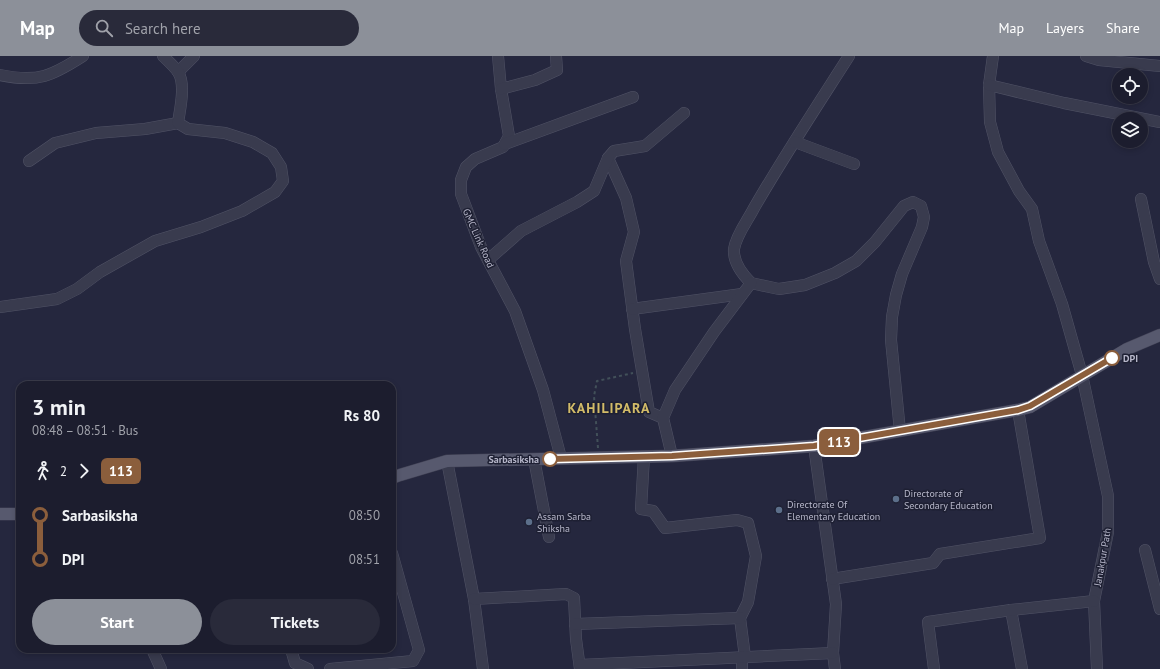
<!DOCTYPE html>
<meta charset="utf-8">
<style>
body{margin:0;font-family:"PT Sans",sans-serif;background:#292a3a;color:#f1f3f6;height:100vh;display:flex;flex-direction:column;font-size:15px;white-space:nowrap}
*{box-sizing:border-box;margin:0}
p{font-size:13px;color:#a0a2aa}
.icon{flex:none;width:22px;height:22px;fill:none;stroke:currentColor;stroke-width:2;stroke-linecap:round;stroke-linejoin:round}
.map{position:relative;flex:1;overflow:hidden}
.panel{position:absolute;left:16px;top:325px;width:380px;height:272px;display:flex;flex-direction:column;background:#1c1d2e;border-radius:12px;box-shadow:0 2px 6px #0003,0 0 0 1px #3a3b4a}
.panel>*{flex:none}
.badge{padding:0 8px;border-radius:6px;font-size:14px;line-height:26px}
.fabs{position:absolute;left:1112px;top:12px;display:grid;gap:8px}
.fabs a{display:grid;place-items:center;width:36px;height:36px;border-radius:50%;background:#1c1d2e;box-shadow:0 2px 6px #0003,0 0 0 1px #3a3b4a;font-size:20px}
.map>.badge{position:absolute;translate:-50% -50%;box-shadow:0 0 0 2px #fff}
.legs{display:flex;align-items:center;gap:6px;height:44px;padding:0 16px;font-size:13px}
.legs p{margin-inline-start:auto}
.head{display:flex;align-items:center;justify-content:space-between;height:68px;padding:0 16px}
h1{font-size:22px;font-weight:700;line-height:30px}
.primary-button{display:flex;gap:8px;margin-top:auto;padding:8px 16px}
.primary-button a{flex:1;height:46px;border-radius:24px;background:#8c9099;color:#fff;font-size:16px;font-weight:700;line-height:46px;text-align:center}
.primary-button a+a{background:#292a3a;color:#f1f3f6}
ul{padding:0 16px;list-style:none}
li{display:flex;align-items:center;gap:14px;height:44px;font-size:15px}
li i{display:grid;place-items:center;width:6px;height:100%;margin:0 5px;background:currentColor}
li i::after{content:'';width:10px;height:10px;margin:-5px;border:3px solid;border-radius:50%;background:#1c1d2e}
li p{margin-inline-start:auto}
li:first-child i{background:linear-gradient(#0000 50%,currentColor 0)}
li:last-child i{background:linear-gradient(currentColor 50%,#0000 0)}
header{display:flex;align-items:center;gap:24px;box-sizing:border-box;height:56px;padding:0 20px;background:#8c9099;color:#fff}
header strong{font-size:19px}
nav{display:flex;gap:22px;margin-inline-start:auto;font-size:14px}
.search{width:280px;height:36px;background:#292a3a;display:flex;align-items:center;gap:10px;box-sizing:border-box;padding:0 14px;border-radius:22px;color:#a0a2aa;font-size:15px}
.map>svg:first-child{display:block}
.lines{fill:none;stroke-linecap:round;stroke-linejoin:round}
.minor-casing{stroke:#515366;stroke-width:12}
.major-casing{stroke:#404154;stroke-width:13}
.path{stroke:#425059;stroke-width:2;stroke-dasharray:3 3;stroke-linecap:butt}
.minor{stroke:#393b4e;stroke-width:11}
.major{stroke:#57596e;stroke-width:12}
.line-1-casing{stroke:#fff;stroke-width:9}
.line-1{stroke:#8b5e3c;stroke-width:6}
.stop-1-dot{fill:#fff;stroke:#8b5e3c;stroke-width:2}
.service-dot{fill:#5c6f8a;stroke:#1e2033;stroke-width:1.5}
.labels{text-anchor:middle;stroke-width:3;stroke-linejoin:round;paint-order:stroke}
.street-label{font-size:10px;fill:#b6b6c9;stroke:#1e2033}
.stop-label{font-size:10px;font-weight:bold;fill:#b6b6c9;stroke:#1e2033;text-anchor:start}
.poi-label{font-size:10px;fill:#b6b6c9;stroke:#1e2033;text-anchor:start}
.district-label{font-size:14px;font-weight:bold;letter-spacing:1px;fill:#d2bb68;stroke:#1e2033}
</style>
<header>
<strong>Map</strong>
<div class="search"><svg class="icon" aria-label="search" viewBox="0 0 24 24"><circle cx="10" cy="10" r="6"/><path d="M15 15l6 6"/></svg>Search here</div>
<nav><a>Map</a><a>Layers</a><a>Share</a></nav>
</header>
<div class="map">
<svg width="1160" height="613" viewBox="0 0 1160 613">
<rect width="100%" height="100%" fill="#25273e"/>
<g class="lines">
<defs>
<g id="minor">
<path d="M498,0L501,33L509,80L503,91L475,103L466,111L461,124V138L481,191L515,255L543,334L561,402"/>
<path d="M849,0C817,50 784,100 754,152C748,164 736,179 734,193C733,206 742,218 751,227L779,233L805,229L835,217L856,205L875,186L904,150L913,146L921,150L924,161L922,171L902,218L896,239L892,261L891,284L900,375"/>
<path d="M993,0L989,29L990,66L998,96L1019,135L1032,153L1039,185L1062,248L1082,319L1108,440V476L1094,545L1097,613"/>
<path d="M1086,0L1099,4L1160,10"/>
<path d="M178,16L194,0"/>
<path d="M0,19C38,27 52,20 83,0"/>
<path d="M989,29L1064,47L1160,66"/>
<path d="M501,33L535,24L557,14L556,0"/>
<path d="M795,86L854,108"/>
<path d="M505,88L633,41"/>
<path d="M608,102L626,142L634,176L626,205L635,273L649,356L663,362"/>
<path d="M29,105L55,87L96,77L145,73L178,67"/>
<path d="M1141,143L1154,206L1160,223"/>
<path d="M488,204L521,175L577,146L594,135L608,102L614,95L645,90L684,57"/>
<path d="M0,251L57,243L77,233L100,216L155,185L201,171L242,155L275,136L283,125L281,111L272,97L253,86L225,77L188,73L178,67C180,53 186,28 178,16C174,10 168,5 163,0"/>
<path d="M632,253L742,238"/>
<path d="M814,390L836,548L833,597L835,613"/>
<path d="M644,400L641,453L653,455L665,472L737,464L748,467L756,500L748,546L740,562L745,601"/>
<path d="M672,400L663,362L675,334L714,276L751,227"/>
<path d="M534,403L549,481"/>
<path d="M447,405L474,543L483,613"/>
<path d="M1145,494L1160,553"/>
<path d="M832,523L933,507L940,498L1040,482L1018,354"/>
<path d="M474,543L566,538L574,542L576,583L580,613"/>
<path d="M1011,554L1022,613"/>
<path d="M575,568L740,562"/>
<path d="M152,593L161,613"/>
<path d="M291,593L295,607L308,613"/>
<path d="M742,601V613"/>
<path d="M580,609L833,597"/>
<path d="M330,613L413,605L419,594L392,497"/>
<path d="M934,613L928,566L1011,554L1094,545"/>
</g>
<g id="major">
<path d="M392,422L400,419L447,405L672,400L814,390L1018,354L1030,351L1127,293L1160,279"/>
<path d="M0,458H20"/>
</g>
</defs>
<use href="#minor" class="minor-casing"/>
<use href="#major" class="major-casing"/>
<path class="path" d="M598,392L594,340L597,325L633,317"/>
<use href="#minor" class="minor"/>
<use href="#major" class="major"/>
</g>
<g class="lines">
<defs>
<path id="line-1" d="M550,403L672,400L814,390L1018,354L1030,350L1112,302"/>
</defs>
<use href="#line-1" class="line-1-casing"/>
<use href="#line-1" class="line-1"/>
</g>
<g class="stop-1-dot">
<circle cx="1112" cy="302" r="7"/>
<circle cx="550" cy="403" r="7"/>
</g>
<g class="service-dot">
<circle cx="896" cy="443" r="4"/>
<circle cx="779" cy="454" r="4"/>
<circle cx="529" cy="466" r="4"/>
</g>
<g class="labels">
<g class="street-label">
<text transform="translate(479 182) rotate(66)" y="4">GMC Link Road</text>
<text transform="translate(1102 501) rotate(-80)" y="4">Janakpur Path</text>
</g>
<g class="stop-label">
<text x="1123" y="306">DPI</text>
<text x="539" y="407" text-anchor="end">Sarbasiksha</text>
</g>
<g class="poi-label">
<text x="904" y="441">Directorate of<tspan x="904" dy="12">Secondary Education</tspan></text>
<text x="787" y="452">Directorate Of<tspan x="787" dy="12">Elementary Education</tspan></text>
<text x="537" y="464">Assam Sarba<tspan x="537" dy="12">Shiksha</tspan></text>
</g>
<g class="district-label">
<text x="609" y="357">KAHILIPARA</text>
</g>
</g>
</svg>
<div class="fabs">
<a><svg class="icon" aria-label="locate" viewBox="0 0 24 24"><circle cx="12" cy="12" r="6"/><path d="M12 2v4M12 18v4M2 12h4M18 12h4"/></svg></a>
<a><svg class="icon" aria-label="layers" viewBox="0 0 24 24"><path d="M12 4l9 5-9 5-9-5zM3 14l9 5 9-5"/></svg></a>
</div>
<b class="badge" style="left:839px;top:386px;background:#8b5e3c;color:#fff">113</b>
<section class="panel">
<div class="head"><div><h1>3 min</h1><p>08:48 – 08:51 · Bus</p></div><b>Rs 80</b></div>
<div class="legs"><svg class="icon" aria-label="walk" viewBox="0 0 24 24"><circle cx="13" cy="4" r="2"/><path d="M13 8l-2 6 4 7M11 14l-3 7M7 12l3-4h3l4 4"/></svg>2<svg class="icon" aria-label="forward" viewBox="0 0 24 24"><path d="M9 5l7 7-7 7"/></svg><b class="badge" style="background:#8b5e3c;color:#fff">113</b></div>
<ul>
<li><i style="color:#8b5e3c"></i><b>Sarbasiksha</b><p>08:50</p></li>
<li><i style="color:#8b5e3c"></i><b>DPI</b><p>08:51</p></li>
</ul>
<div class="primary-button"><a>Start</a><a>Tickets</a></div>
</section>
</div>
